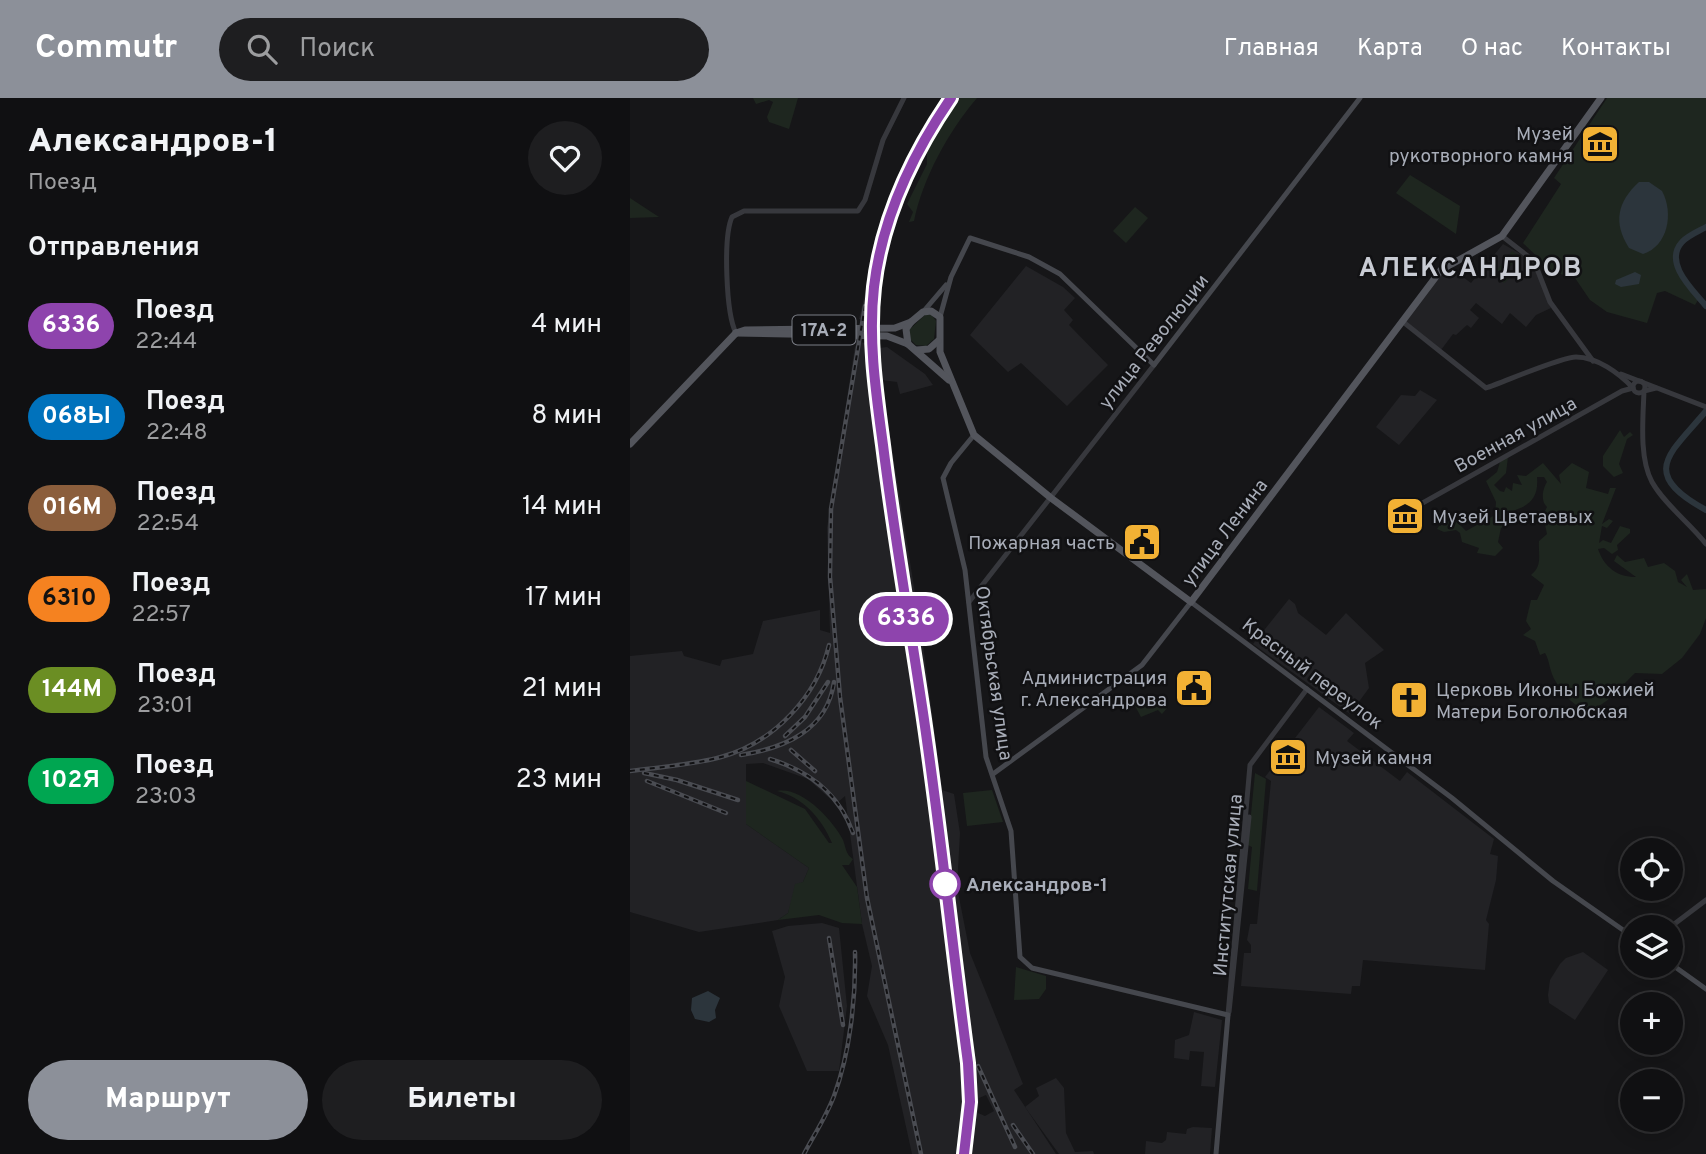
<!DOCTYPE html>
<html lang="ru">
<meta charset="utf-8">
<style>
body{margin:0;font-family:Overpass,sans-serif;background:#1e1e20;color:#f1f3f6;height:100vh;display:flex;flex-direction:column;font-size:26px;white-space:nowrap}
*{box-sizing:border-box;margin:0}
p{font-size:23px;color:#9c9d9f}
.icon{flex:none;width:38px;height:38px;fill:none;stroke:currentColor;stroke-width:2;stroke-linecap:round;stroke-linejoin:round}
.map{position:relative;flex:1;overflow:hidden}
.sheet{display:flex;flex-direction:column;background:#101012;width:630px}
.sheet>*{flex:none}
.badge{padding:0 14px;border-radius:23px;font-size:24px;line-height:46px}
.tools{position:absolute;left:990px;top:740px;display:grid;gap:14px}
.tools a{display:grid;place-items:center;width:63px;height:63px;border-radius:50%;background:#101012;box-shadow:0 4px 18px #0003,0 0 0 2px #303032;font-size:35px}
.map>.badge{position:absolute;translate:-50% -50%;box-shadow:0 0 0 4px #fff}
h2{padding:0 28px;font-size:26px;line-height:63px}
.round{display:grid;place-items:center;flex:none;width:74px;height:74px;border-radius:37px;background:#1e1e20}
.overview{display:flex;align-items:center;justify-content:space-between;height:119px;padding:0 28px}
h1{font-size:33px;font-weight:800;line-height:52px}
.button{display:flex;gap:14px;margin-top:auto;padding:14px 28px}
.button a{flex:1;height:80px;border-radius:42px;background:#8c9099;color:#fff;font-size:28px;font-weight:800;line-height:80px;text-align:center}
.button a+a{background:#1e1e20;color:#f1f3f6}
ul{padding:0;list-style:none}
li{display:flex;align-items:center;gap:21px;height:91px;padding:0 28px}
li div{flex:1}
li b{display:block;font-size:26px}
li em{font-style:normal}
li .badge{min-width:77px;font-weight:700;text-align:center}
header{display:flex;align-items:center;gap:42px;box-sizing:border-box;height:98px;padding:0 35px;background:#8c9099;color:#fff}
header strong{font-size:33px}
nav{display:flex;gap:38px;margin-inline-start:auto;font-size:24px}
.search{width:490px;height:63px;background:#1e1e20;display:flex;align-items:center;gap:18px;box-sizing:border-box;padding:0 24px;border-radius:38px;color:#9c9d9f;font-size:26px}
main{display:flex;flex:1;min-height:0}
.map>svg:first-child{display:block}
.built{fill:#222225;fill-rule:evenodd}
.green{fill:#1e261f}
.water{fill:#2c353c}
.lines{fill:none;stroke-linecap:round;stroke-linejoin:round}
.river{stroke:#2c353c;stroke-width:6}
.tertiary{stroke:#37383d;stroke-width:5}
.secondary{stroke:#45474d;stroke-width:5}
.primary{stroke:#53555c;stroke-width:7}
.rail-casing{stroke:#4a4c52;stroke-width:4.5}
.rail{stroke:#111113;stroke-width:2;stroke-dasharray:5;stroke-linecap:butt}
.line-casing{stroke:#fff;stroke-width:16}
.line{stroke:#8e44ad;stroke-width:10}
.stop-dot{fill:#fff;stroke:#8e44ad;stroke-width:3.5}
.labels{text-anchor:middle;stroke-width:5;stroke-linejoin:round;paint-order:stroke}
.shield{fill:#111113;stroke:#7b7e86;stroke-width:2}
.shield-label{font-size:18px;font-weight:bold;fill:#a8adb8}
.poi-label{font-size:19px;fill:#a8adb8;stroke:#111113;text-anchor:end}
.street-label{font-size:19px;fill:#a8adb8;stroke:#111113}
.stop-label{font-size:19px;font-weight:bold;fill:#a8adb8;stroke:#111113;text-anchor:start}
.district-label{font-size:26px;font-weight:bold;letter-spacing:2px;fill:#c9ccd4;stroke:#111113}
</style>
<header>
<strong>Commutr</strong>
<div class="search"><svg class="icon" aria-label="search" viewBox="0 0 24 24"><circle cx="10" cy="10" r="6"/><path d="M15 15l6 6"/></svg>Поиск</div>
<nav><a>Главная</a><a>Карта</a><a>О нас</a><a>Контакты</a></nav>
</header>
<main>
<section class="sheet">
<div class="overview"><div><h1>Александров-1</h1><p>Поезд</p></div><a class="round"><svg class="icon" aria-label="heart" viewBox="0 0 24 24"><path d="M12 20l-8-8c-3-5 5-10 8-4 3-6 11-1 8 4z"/></svg></a></div>
<h2>Отправления</h2>
<ul>
<li><span class="badge" style="background:#8e44ad;color:#fff">6336</span><div><b>Поезд</b><p>22:44</p></div><em>4 мин</em></li>
<li><span class="badge" style="background:#0072bc;color:#fff">068Ы</span><div><b>Поезд</b><p>22:48</p></div><em>8 мин</em></li>
<li><span class="badge" style="background:#8b5e3c;color:#fff">016М</span><div><b>Поезд</b><p>22:54</p></div><em>14 мин</em></li>
<li><span class="badge" style="background:#f58220;color:#111">6310</span><div><b>Поезд</b><p>22:57</p></div><em>17 мин</em></li>
<li><span class="badge" style="background:#6b8e23;color:#fff">144М</span><div><b>Поезд</b><p>23:01</p></div><em>21 мин</em></li>
<li><span class="badge" style="background:#00a651;color:#fff">102Я</span><div><b>Поезд</b><p>23:03</p></div><em>23 мин</em></li>
</ul>
<div class="button"><a>Маршрут</a><a>Билеты</a></div>
</section>
<div class="map">
<svg width="1076" height="1056" viewBox="0 0 1076 1056">
<rect width="100%" height="100%" fill="#161618"/>
<g class="built">
<path d="M316,0H324L289,56L260,131L245,222L229,221L251,128L269,79Z"/>
<path d="M873,146L896,159L905,168L921,210L906,217L896,229L880,215L872,226L846,205L840,212L849,220L841,230L837,227L826,237L823,236L811,252L775,223L809,177L822,171L841,185Z"/>
<path d="M396,168L433,189L445,200L434,212L443,222L439,227L478,267L437,308L391,265L378,274L340,237Z"/>
<path d="M230,244L246,247L249,269V250L257,249L295,276L303,287L270,296L267,284L251,282L292,539L312,692L324,696L330,735L327,789L340,855L393,986L384,992L426,1056H282L258,947L237,898L242,868L232,826L215,698L206,706L178,681L133,665L116,666V726L179,770L173,784L167,787L158,815L148,822L69,834L0,814V558L52,553L54,558L90,568L92,562L123,556L133,523L190,512V532L200,535L197,430L225,248ZM356,997L364,1013L355,1018L348,1015L349,1000Z"/>
<path d="M790,292L807,302L769,347L746,329L771,297L785,298Z"/>
<path d="M659,501L665,506L668,515L696,537L716,515L754,552L735,565L739,590L720,616L623,546Z"/>
<path d="M689,609L724,635L717,643L770,683L777,674L864,741L860,756L868,758L866,782L856,822L859,826L855,872L733,862L730,888H722L721,896L611,888L614,855H621V847L617,842L620,826H627L641,683L635,679Z"/>
<path d="M192,825L209,830L217,908L209,973H177L149,908L155,879L142,833L158,828Z"/>
<path d="M953,854L978,872L945,922L919,905L918,897L920,882L930,866L936,860Z"/>
<path d="M564,914L592,922L585,989L571,988L574,954L560,953L559,962L544,960L545,942L559,937Z"/>
<path d="M426,980L434,990L436,1035L445,1054L463,1053L464,1056H429L395,1009L409,998L406,990Z"/>
<path d="M563,1029L582,1030L580,1056H515L516,1043L532,1045L536,1042L537,1034L556,1036L557,1031Z"/>
</g>
<g class="green">
<path d="M123,0H168L159,31L139,24L137,19L143,4L139,2L126,6Z"/>
<path d="M330,0H347C318,34 293,80 284,123L279,124L283,114L277,106L297,66V50Z"/>
<path d="M977,0H1076V126C1032,153 1039,165 1068,202L1065,207L1035,193L1027,195L1017,225L977,214L960,202L945,180L923,174L893,145L931,86L924,80Z"/>
<path d="M780,77L830,108L826,136L766,95Z"/>
<path d="M0,100L29,119L0,120Z"/>
<path d="M505,109L518,120L496,145L483,133Z"/>
<path d="M882,153L891,159L879,169L878,176H885L874,185L864,176Z"/>
<path d="M301,216L306,223L304,241L296,248L286,247L280,241L279,232L295,217Z"/>
<path d="M990,332L994,339L1000,334L1003,337L997,341L989,366L993,375L984,379L973,368V358Z"/>
<path d="M878,359L876,375L864,387L870,393L874,394L876,389L882,393L883,385L892,387L887,377L896,378L913,365L931,386L929,377L942,365L959,374L956,390L978,396L980,390H986L972,426L979,421L983,423L977,430L972,428L969,445L973,442L981,445L990,428L1000,431V435L987,447L988,452L982,456L974,450L968,451C974,469 987,479 1006,479L984,463L987,457L995,464L1014,460L1018,469L1034,465L1045,473L1048,484L1057,489L1051,482L1057,476L1063,492L1076,491V520L1070,536L1052,560L1032,576L1005,575C976,603 958,635 926,584C919,573 920,563 915,555L910,557L905,543L893,537L901,531L896,523L901,502H907L914,487L901,477C913,468 908,456 909,443L917,436L913,417L917,409C910,403 913,390 917,384L914,379H907C909,402 898,408 880,414L886,422L871,430L868,444L873,450L865,458L847,455L849,450L832,444L830,435L826,432L814,434L807,431L809,428L802,417L806,412L810,415H818L820,424H827L836,433L865,417L866,404L856,383L867,374L870,364Z"/>
<path d="M517,597L538,609L532,616L528,612L511,619L504,606Z"/>
<path d="M625,675L636,681L627,793L618,791L622,749L618,747Z"/>
<path d="M116,683L175,711L199,745H202C191,719 172,699 147,693C171,688 203,722 213,742C216,750 216,757 223,761L219,767H212L227,789L232,826L212,825L189,817L148,822L158,815L165,786L173,784L179,770L116,726Z"/>
<path d="M362,692L373,724L337,728L333,695Z"/>
<path d="M386,869L416,878V891L409,901L384,902Z"/>
</g>
<g class="water">
<path d="M1009,84H1019L1032,93C1044,115 1038,148 1013,156L999,150C983,125 987,104 1009,84Z"/>
<path d="M1005,174L1011,177L1009,186L991,189L985,186L986,182Z"/>
<path d="M78,893L90,900L85,912L86,920L79,924L65,921L61,912L62,900Z"/>
</g>
<g class="lines">
<g class="river">
<path d="M1076,129C1069,133 1057,138 1052,144C1033,165 1063,192 1076,208"/>
<path d="M1076,313C1040,356 1008,375 1076,412"/>
</g>
<g class="tertiary">
<path d="M872,138L904,163L920,204L963,263"/>
<path d="M772,223L856,290C874,284 931,259 946,259C967,259 989,275 1003,290L992,293L782,411"/>
<path d="M106,235C96,216 93,139 102,119L114,113H228L235,102L253,42L274,0"/>
<path d="M991,276L1076,309"/>
<circle cx="1009" cy="289" r="6"/>
<path d="M1026,290L1014,293C1013,321 1009,360 1022,384C1035,407 1060,425 1076,446"/>
<path d="M339,504L524,267"/>
<path d="M1039,830L1076,802"/>
<path d="M599,914L619,719"/>
<path d="M598,917L620,667L677,591"/>
</g>
<g class="secondary">
<path d="M293,214L316,187"/>
<path d="M310,219L321,179L340,140L399,159L430,176L524,267L730,0"/>
<path d="M344,337L321,365L313,380L335,472L356,659L381,733L390,859L402,870L598,917L586,1056"/>
<path d="M363,676L512,567L561,504L822,700L923,783L1003,839"/>
<path d="M1041,866L1076,891"/>
</g>
<g class="primary">
<path d="M106,235L115,232L265,230L281,224L293,214L301,213L310,219V254L344,337L421,400L561,504L811,172L872,138L971,0"/>
<path d="M106,235L257,238L278,246L319,282"/>
<path d="M278,246L276,231L281,224"/>
<path d="M287,252L299,251L308,243"/>
<path d="M0,346L106,235"/>
</g>
<defs>
<g id="rail">
<path d="M321,0C282,57 252,120 244,189C238,245 247,302 254,357C265,440 277,522 291,603C311,723 322,845 338,965L340,1004L334,1056"/>
<path d="M235,208L201,411L200,479L210,599L237,800L291,1056"/>
<path d="M155,638L175,619L198,584"/>
<path d="M161,652L185,673"/>
<path d="M111,657C154,650 197,633 204,584"/>
<path d="M140,661C179,673 209,695 223,735"/>
<path d="M0,673C30,669 62,667 91,659C143,645 187,599 199,547"/>
<path d="M14,675L47,682L108,702"/>
<path d="M17,683L96,715"/>
<path d="M199,840L213,927"/>
<path d="M348,968L385,1049"/>
<path d="M383,1027L403,1056"/>
<path d="M174,1056C184,1037 196,1019 204,998C220,955 226,899 225,854"/>
</g>
</defs>
<use href="#rail" class="rail-casing"/>
<use href="#rail" class="rail"/>
</g>
<g class="lines">
<defs>
<path id="line" d="M321,0C282,57 252,120 244,189C238,242 246,295 253,347C264,435 279,521 292,608C310,727 322,846 338,965L340,1004L334,1056"/>
</defs>
<use href="#line" class="line-casing"/>
<use href="#line" class="line"/>
</g>
<defs>
<symbol id="museum-square" viewBox="-11 -11 22 22"><rect x="-9" y="-9" width="18" height="18" rx="4" fill="#f2b134" stroke="#111113"/><path d="M0-6L6-3V-2H-6V-3ZM-5-1h2V3h-2ZM-1-1h2V3h-2ZM3-1h2V3H3ZM-6 4H6V6H-6Z" fill="#111"/></symbol>
<symbol id="civic-square" viewBox="-11 -11 22 22"><rect x="-9" y="-9" width="18" height="18" rx="4" fill="#f2b134" stroke="#111113"/><path d="M-.6-6.5H3V-4.5H.6V-3L4-1V1h2V6H-6V1h2V-1L-.6-3ZM-1.2 2.5V6h2.4V2.5Z" fill="#111"/></symbol>
<symbol id="church-square" viewBox="-11 -11 22 22"><rect x="-9" y="-9" width="18" height="18" rx="4" fill="#f2b134" stroke="#111113"/><path d="M-1.2-6h2.4v3.5h3.3v2.4h-3.3V6h-2.4V-.1h-3.3v-2.4h3.3Z" fill="#111"/></symbol>
</defs>
<g fill-rule="evenodd">
<use href="#museum-square" x="948" y="24" width="44" height="44"/>
<use href="#museum-square" x="753" y="396" width="44" height="44"/>
<use href="#civic-square" x="490" y="422" width="44" height="44"/>
<use href="#civic-square" x="542" y="568" width="44" height="44"/>
<use href="#church-square" x="757" y="580" width="44" height="44"/>
<use href="#museum-square" x="636" y="637" width="44" height="44"/>
</g>
<circle class="stop-dot" cx="315" cy="786" r="14"/>
<g class="labels">
<rect class="shield" x="162.5" y="217.5" width="63" height="29" rx="5"/>
<g class="shield-label">
<text x="194" y="238">17А-2</text>
</g>
<g class="poi-label">
<text x="943" y="42">Музей<tspan x="943" dy="22">рукотворного камня</tspan></text>
<text x="802" y="425" text-anchor="start">Музей Цветаевых</text>
<text x="485" y="451">Пожарная часть</text>
<text x="537" y="586">Администрация<tspan x="537" dy="22">г. Александрова</tspan></text>
<text x="806" y="598" text-anchor="start">Церковь Иконы Божией<tspan x="806" dy="22">Матери Боголюбская</tspan></text>
<text x="685" y="666" text-anchor="start">Музей камня</text>
</g>
<g class="street-label">
<text transform="translate(523 243) rotate(-52)" y="7">улица Революции</text>
<text transform="translate(885 336) rotate(-29)" y="7">Военная улица</text>
<text transform="translate(594 434) rotate(-53)" y="7">улица Ленина</text>
<text transform="translate(365 575) rotate(82)" y="7">Октябрьская улица</text>
<text transform="translate(683 575) rotate(37)" y="7">Красный переулок</text>
<text transform="translate(597 787) rotate(-85)" y="7">Институтская улица</text>
</g>
<g class="stop-label">
<text x="336" y="793">Александров-1</text>
</g>
<g class="district-label">
<text x="841" y="178">АЛЕКСАНДРОВ</text>
</g>
</g>
</svg>
<div class="tools">
<a><svg class="icon" aria-label="locate" viewBox="0 0 24 24"><circle cx="12" cy="12" r="6"/><path d="M12 2v4M12 18v4M2 12h4M18 12h4"/></svg></a>
<a><svg class="icon" aria-label="layers" viewBox="0 0 24 24"><path d="M12 4l9 5-9 5-9-5zM3 14l9 5 9-5"/></svg></a>
<a>+</a>
<a>−</a>
</div>
<b class="badge" style="left:276px;top:521px;background:#8e44ad;color:#fff">6336</b>
</div>
</main>
